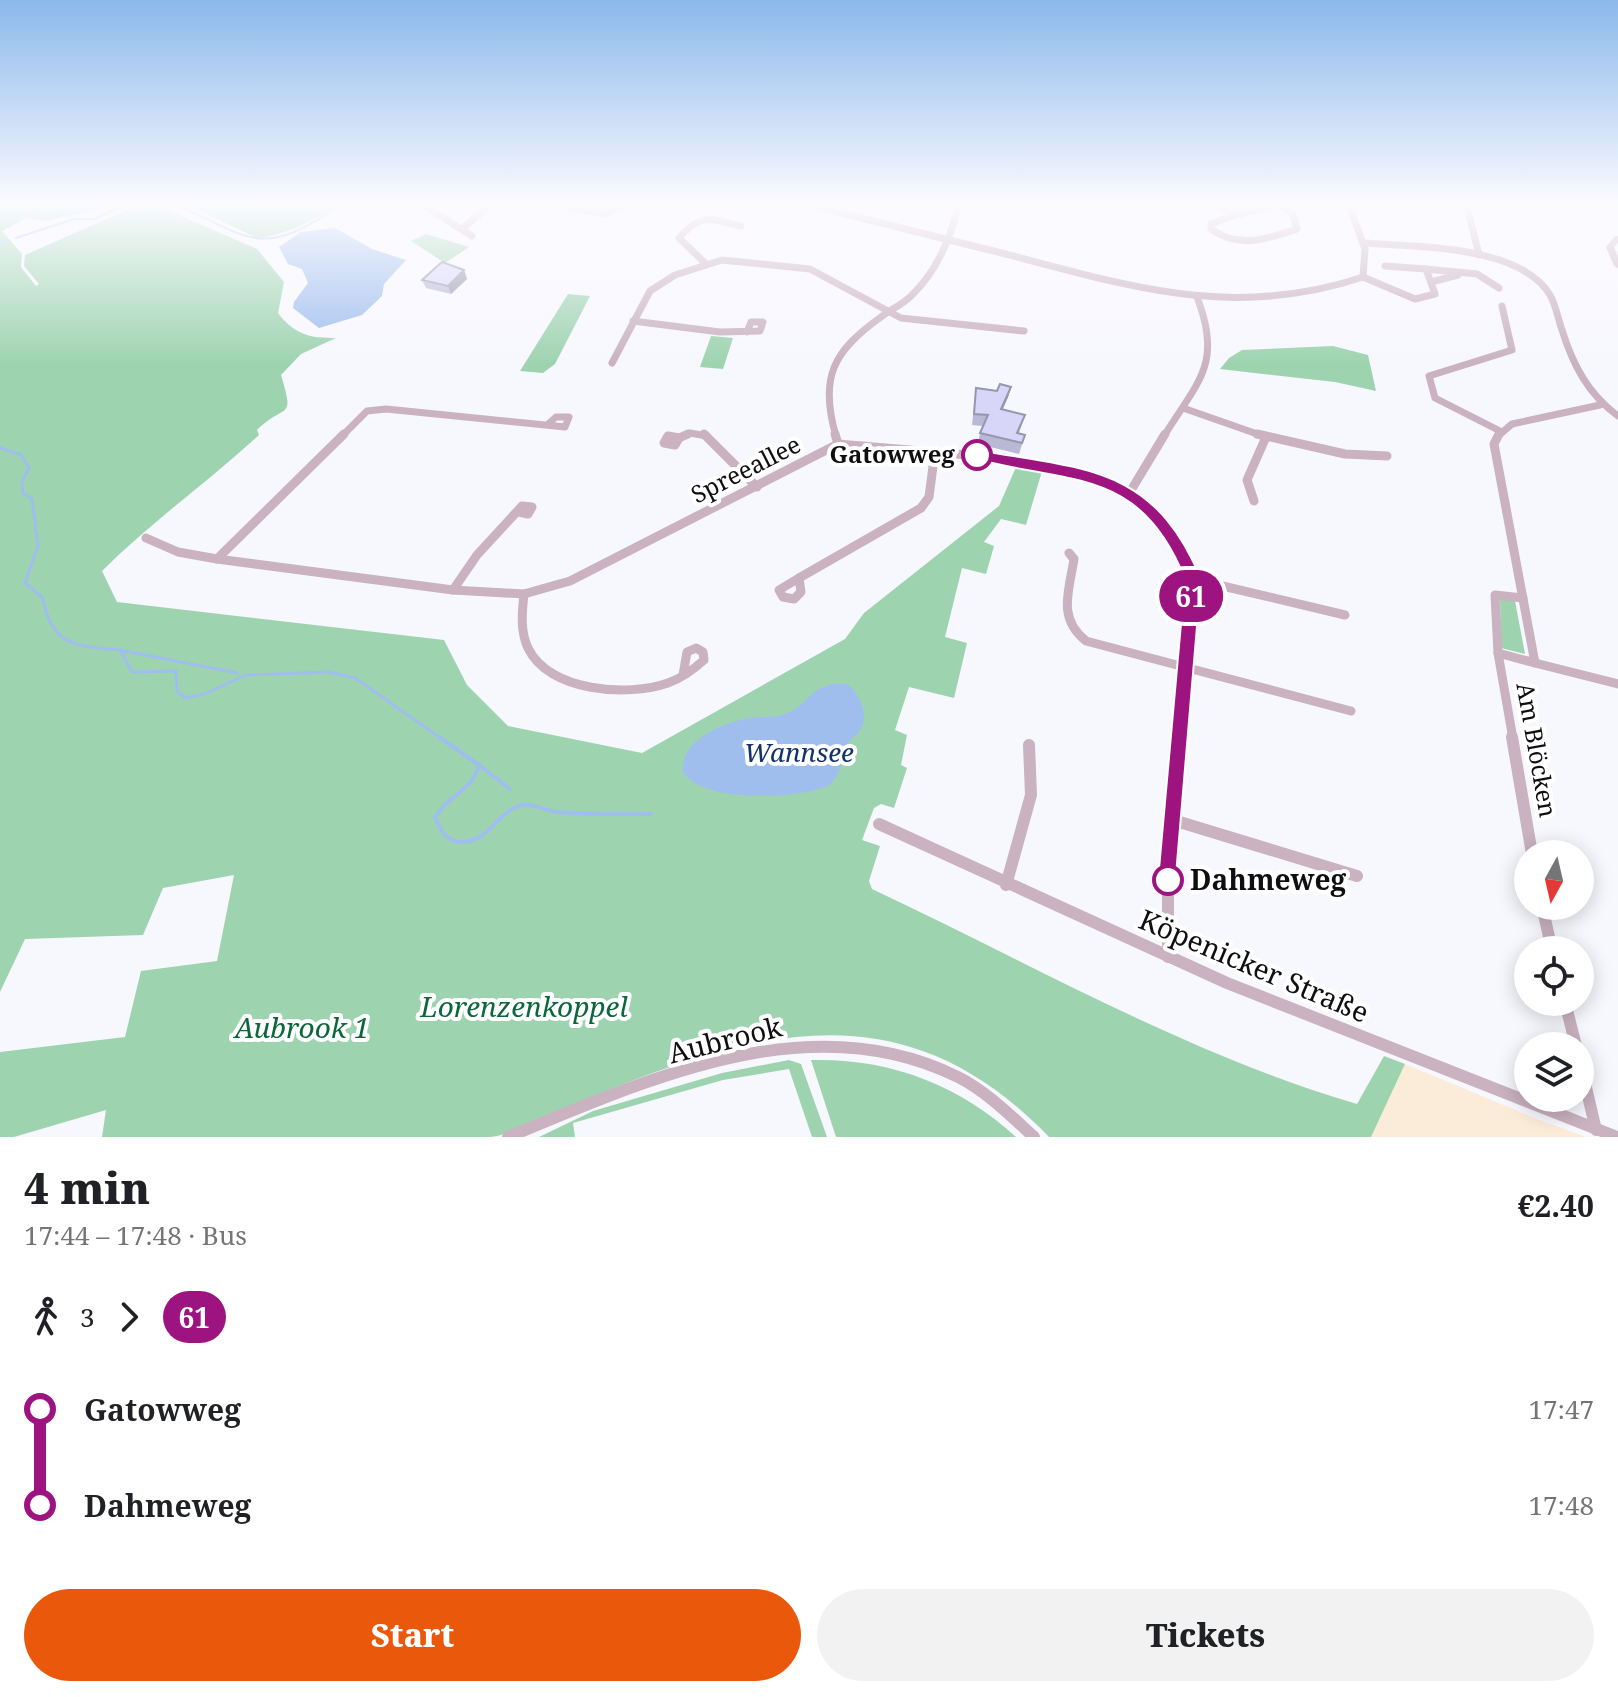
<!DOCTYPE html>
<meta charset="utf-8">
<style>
body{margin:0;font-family:"Noto Serif",serif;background:#f2f2f2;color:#202124;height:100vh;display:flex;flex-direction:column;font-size:30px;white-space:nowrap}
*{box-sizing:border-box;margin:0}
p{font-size:26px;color:#757577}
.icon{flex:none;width:44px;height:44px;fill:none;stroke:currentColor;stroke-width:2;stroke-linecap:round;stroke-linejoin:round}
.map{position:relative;height:1137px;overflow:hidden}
.side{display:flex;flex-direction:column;background:#fff;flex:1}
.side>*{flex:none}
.badge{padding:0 16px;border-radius:26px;font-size:28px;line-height:52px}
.needle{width:52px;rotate:188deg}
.fabs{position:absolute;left:1514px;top:840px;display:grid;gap:16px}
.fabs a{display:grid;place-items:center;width:80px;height:80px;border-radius:50%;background:#fff;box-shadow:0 4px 20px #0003;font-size:40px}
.map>.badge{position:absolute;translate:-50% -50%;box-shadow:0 0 0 4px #fff}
.legs{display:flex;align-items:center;gap:12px;height:88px;padding:0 24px;font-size:26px}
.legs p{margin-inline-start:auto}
.overview{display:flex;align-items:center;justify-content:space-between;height:136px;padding:0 24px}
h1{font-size:44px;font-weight:800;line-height:60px}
.cta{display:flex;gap:16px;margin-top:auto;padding:16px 24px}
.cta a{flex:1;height:92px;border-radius:48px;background:#ea580c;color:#fff;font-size:32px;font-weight:800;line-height:92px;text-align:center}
.cta a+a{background:#f2f2f2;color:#202124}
ul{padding:0 24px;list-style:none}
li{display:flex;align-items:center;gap:28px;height:96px;font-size:30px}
li i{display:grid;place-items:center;width:12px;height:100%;margin:0 10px;background:currentColor}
li i::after{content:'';width:20px;height:20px;margin:-10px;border:6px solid;border-radius:50%;background:#fff}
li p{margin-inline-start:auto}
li:first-child i{background:linear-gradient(#0000 50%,currentColor 0)}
li:last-child i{background:linear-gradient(currentColor 50%,#0000 0)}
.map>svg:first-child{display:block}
.industrial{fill:#fbecd9}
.green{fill:#9ed3b0}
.water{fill:#9fbeee}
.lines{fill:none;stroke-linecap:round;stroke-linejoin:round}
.stream-far2{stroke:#9fbeee;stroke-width:2}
.stream-far1{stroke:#9fbeee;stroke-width:3}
.stream{stroke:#9fbeee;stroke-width:4}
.minor-far2{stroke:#cab2c0;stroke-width:7}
.minor-far1{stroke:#cab2c0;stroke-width:9}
.minor{stroke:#cab2c0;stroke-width:12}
.tertiary{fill:#cab2c0;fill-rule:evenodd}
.wall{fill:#b9b8d5}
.shaded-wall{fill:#9696ae}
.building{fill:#d7d6f8;stroke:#9696ae;stroke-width:2}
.line-1{fill:#9d1380;stroke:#fff;stroke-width:2}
.stop-1-dot{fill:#fff;stroke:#9d1380;stroke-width:4}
.labels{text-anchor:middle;stroke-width:8;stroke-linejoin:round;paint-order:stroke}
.stop-label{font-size:24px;font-weight:bold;fill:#0f0f12;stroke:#fff;text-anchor:end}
.street-label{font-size:24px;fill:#0f0f12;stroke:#fff}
.water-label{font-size:26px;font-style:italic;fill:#11336c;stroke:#fff}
.near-stop-label{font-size:28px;font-weight:bold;fill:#0f0f12;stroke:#fff;text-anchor:start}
.near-street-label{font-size:28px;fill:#0f0f12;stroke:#fff}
.near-park-label{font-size:28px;font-style:italic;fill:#0c673b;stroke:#fff}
</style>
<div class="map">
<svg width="1618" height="1137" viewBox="0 0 1618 1137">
<rect width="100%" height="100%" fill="#f7f7fe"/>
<path class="industrial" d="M1405,1064L1537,1119L1586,1137H1371Z"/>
<g class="green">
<path d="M0,205H117L46,221L27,218L2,231L22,254L21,267L36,286L39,284L24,266L25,255L127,210L156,205L257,249L284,282L278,313C295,335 310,338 336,338L301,354L281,375C295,422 286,402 257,430L259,435C208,482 151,522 102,571L117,602L444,640L467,685L508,726L642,753L845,639L864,613L999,506L1017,465L1042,471L1026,525L1001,519L984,542L994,546L986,574L962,568L945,637L967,643L954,698L909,687L895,730L907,735L901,765L907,768L894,808L881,804L874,808L862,840L880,846L869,881L872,889C1032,964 1187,1054 1357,1104L1384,1056L1405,1064L1371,1137H1049C915,998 779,1022 614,1088C585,1100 518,1134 490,1137C451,1137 408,1137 369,1137C280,1137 191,1137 102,1137L106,1110L14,1137H0V1052L125,1037L141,971L217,961L234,875L163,888L143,935L25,939L0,992Z"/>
<path d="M188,205H337C315,220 284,236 257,238Z"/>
<path d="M426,234L469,247L445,263L411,241Z"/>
<path d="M568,294L590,296L555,364L543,373L520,371Z"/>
<path d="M711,336L733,338L723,369L700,367Z"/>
<path d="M1333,346L1368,355L1376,391L1335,382L1220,369L1229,358L1242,350Z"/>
<path d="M1500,599L1515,601L1525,654L1501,648Z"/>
<path d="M789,1060L801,1064L827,1137H812L789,1069L723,1080L573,1123L575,1137H539L593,1111L722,1073Z"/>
<path d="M811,1060C889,1058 958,1084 1016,1137H836Z"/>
</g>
<g class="water">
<path d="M335,228L372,249L406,260L384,284L382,296L362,315L319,328L293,308L294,302L308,283L302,269L288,264L279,247L301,232Z"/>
<path d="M847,684C861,694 871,718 858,733C853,739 848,740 846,748C842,761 840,777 828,786C796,799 704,804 683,772C679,740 725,722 750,718C761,716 772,718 782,715C810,707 809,681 847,684Z"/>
</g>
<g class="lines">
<g class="stream-far2">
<path d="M36,205L39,213L63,212"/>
<path d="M178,205C255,242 263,257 341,205"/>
<path d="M16,238L74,219H95L124,205"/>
<path d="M0,244L8,241"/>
</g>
<g class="stream-far1">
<path d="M0,448L21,455L29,468L22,481L23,493L32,499L38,546L25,583L43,598C51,647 77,646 120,650L132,672L176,671L177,691L185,698L204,694L246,675L329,672L355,678L442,739"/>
<path d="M120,650L237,673"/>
</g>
<g class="stream">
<path d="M439,737L479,765C472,792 447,795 435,818C441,830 445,841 460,842C488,844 498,810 522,805C533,803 546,811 558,812C588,815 620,813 651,814"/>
<path d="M479,765L510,789"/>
</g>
<g class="minor-far2">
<path d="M423,205L472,236"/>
<path d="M811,205C876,222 941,238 1006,254C1132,287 1234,320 1363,277L1365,249L1349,205"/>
<path d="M1218,205L1235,215L1277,205"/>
<path d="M1473,205L1467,206L1479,255"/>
<path d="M571,208L605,214L621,205"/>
<path d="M1235,215L1211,224V229C1238,249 1267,239 1297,229L1293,214L1279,205"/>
<path d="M462,229L490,205"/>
<path d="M1365,243C1416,247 1520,245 1550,295C1556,305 1558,319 1562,330C1573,365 1588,394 1618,416"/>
<path d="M705,263L679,238C702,212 709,219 741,226"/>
<path d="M1385,266L1426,269"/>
<path d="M1363,277L1415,299L1435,294L1426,269L1477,274L1499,288"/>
<path d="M1431,282L1458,275"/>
<path d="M633,321L720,332L760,331L763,322H751L747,332"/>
<path d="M612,363L650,291L675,275L722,260L810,269L901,318L1024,331"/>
<path d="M1183,408L1263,436"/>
<path d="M1500,431L1435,398L1429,376L1512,350L1502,306"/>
<path d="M342,436L367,411L386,409L565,427L569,417H556L547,425"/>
<path d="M684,436L690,433L707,436"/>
<path d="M836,436C819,378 833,351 881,317C891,309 902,305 911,296C937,271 950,239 959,205"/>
<path d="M1164,436C1198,381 1223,364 1197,297"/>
<path d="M1498,436L1512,424L1600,405"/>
</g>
<g class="minor-far1">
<path d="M704,434L757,487"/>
<path d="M835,434L838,444"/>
<path d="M1257,434L1345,454L1387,456"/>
<path d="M1499,434L1494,444L1535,663L1498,653L1513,739"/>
<path d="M668,436L679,438L675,445L664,443Z"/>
<path d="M679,438L688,434"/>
<path d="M1130,492L1165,434"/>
<path d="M1254,501L1247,480L1266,437"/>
<path d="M146,538L178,552L217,559L453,590L524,594L570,581L838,444L1004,458L1102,479L1130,492L1158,518L1175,542L1193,579L1180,739"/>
<path d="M1069,553L1074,559C1069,591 1057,618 1086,641L1351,711"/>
<path d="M217,559L344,434"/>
<path d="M799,578L801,592L794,599L783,597L779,590Z"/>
<path d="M799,578L921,508L929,497L935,451"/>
<path d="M1193,579L1345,615"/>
<path d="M453,590L477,555L522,506L532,507L528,514L519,512"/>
<path d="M524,594C522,612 520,631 528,648C549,692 628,697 668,683C682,678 693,670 704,660L703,652L696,648L687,652L683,675"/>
<path d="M1498,653L1495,595L1523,598"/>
<path d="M1535,663L1618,684"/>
</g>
<g class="minor">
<path d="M1512,737L1532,854"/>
<path d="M1173,820L1357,876"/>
<path d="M879,824L1227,983L1617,1137"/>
<path d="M1006,885L1031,795L1029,745"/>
<path d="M1542,906L1552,950"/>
<path d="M1168,957V882L1180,737"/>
<path d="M1565,1002L1576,1046"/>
<path d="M1580,1062L1596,1130"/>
<path d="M508,1137C647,1080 810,1003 958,1077C986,1091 1011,1116 1034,1137"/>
</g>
<path class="tertiary" d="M1615,236H1618V243L1614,247L1618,257V268L1614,266L1606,247Z"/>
</g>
<g class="wall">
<path d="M464,270L467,279L451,294L426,288L422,280Z"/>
<path d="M1011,387L1008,397L1003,409L1025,415L1019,433L1025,435L1019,454L978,444L980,433L983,426L972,425L976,388L997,391Z"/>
</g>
<g class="shaded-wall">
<path d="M464,270L467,279L451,294L448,286Z"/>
<path d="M1011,387L1008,397L998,419L1001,409Z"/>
</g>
<g class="building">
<path d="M442,262L464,270L448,286L422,280Z"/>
<path d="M1000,384L1011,387L1001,409L1025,415L1017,433L1025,435L1022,443L980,433L988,415L974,414L976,388L997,391Z"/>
</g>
<linearGradient id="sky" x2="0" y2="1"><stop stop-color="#8bb8ea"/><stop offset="0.56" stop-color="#fbfbff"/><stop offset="1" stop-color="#fbfbff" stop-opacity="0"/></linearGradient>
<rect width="1618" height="364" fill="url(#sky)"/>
<path class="line-1" d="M977,450C1084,469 1154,465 1201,579L1175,887L1168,890L1161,887L1158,880L1185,579C1140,466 1070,485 972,458L970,455Z"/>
<g class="stop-1-dot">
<circle cx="977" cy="455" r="14"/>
<circle cx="1168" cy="880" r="14"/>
</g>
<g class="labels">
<g class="stop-label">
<text x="955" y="463">Gatowweg</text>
</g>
<g class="street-label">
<text transform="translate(746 470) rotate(-27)" y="8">Spreeallee</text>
<text transform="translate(1536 750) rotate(80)" y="8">Am Blöcken</text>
</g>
<g class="water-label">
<text x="799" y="762">Wannsee</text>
</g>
<g class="near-stop-label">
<text x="1190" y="890">Dahmeweg</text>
</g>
<g class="near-street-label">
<text transform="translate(1254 966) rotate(23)" y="10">Köpenicker Straße</text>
<text transform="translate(725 1040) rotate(-14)" y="10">Aubrook</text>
</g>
<g class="near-park-label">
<text x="524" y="1017">Lorenzenkoppel</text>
<text x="302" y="1038">Aubrook 1</text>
</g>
</g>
</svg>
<div class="fabs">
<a><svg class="needle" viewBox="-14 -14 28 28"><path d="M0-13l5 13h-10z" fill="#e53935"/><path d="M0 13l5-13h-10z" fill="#757577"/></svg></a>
<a><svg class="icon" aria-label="locate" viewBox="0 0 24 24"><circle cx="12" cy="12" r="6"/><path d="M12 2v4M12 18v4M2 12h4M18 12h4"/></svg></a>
<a><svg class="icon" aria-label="layers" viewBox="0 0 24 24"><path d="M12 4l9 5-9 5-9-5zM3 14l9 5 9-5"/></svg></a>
</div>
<b class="badge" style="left:1191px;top:596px;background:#9d1380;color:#fff">61</b>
</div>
<section class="side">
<div class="overview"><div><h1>4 min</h1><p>17:44 – 17:48 · Bus</p></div><b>€2.40</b></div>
<div class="legs"><svg class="icon" aria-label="walk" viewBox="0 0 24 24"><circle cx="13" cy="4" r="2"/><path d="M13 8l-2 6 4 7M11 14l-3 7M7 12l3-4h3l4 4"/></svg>3<svg class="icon" aria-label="forward" viewBox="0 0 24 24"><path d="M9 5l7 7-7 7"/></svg><b class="badge" style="background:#9d1380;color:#fff">61</b></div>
<ul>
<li><i style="color:#9d1380"></i><b>Gatowweg</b><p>17:47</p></li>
<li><i style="color:#9d1380"></i><b>Dahmeweg</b><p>17:48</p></li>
</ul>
<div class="cta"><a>Start</a><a>Tickets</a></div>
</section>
